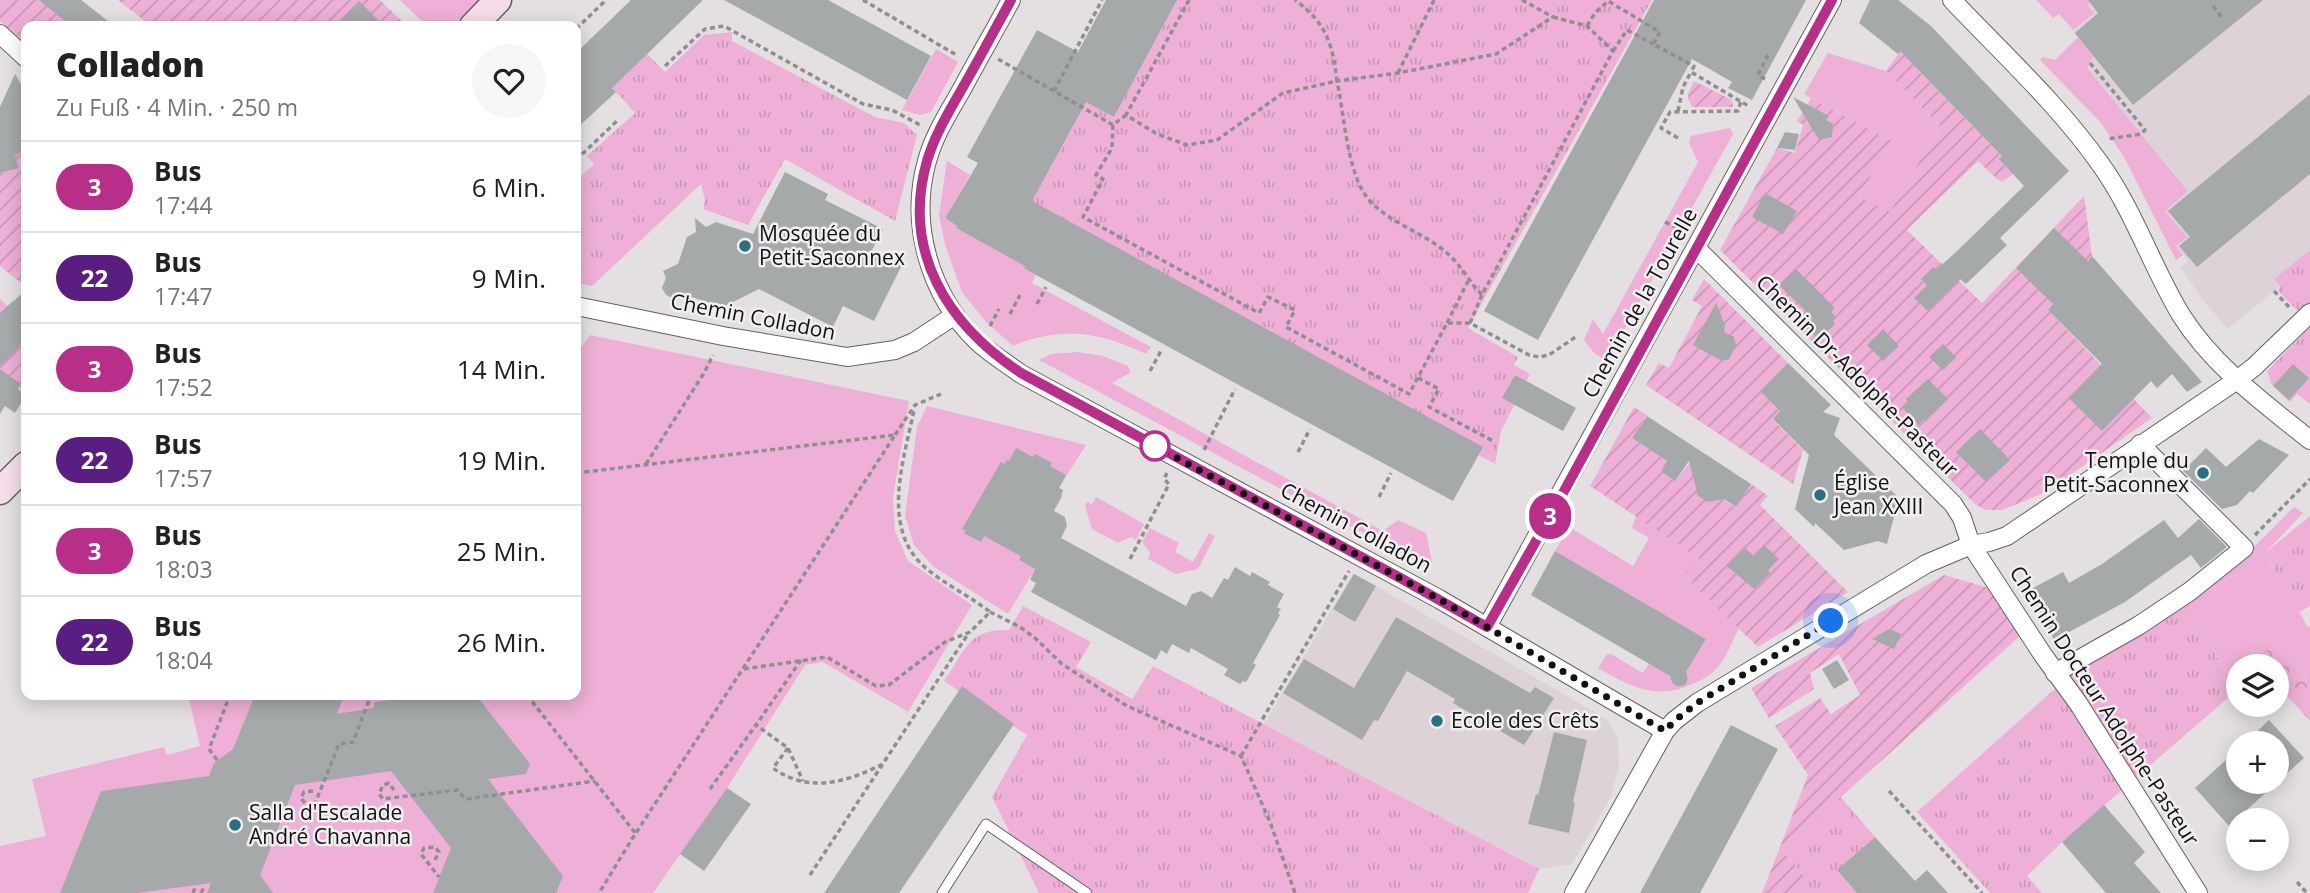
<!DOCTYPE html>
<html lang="de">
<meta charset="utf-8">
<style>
body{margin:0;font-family:"Open Sans",sans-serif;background:#f6f6f6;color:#222;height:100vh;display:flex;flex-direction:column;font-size:26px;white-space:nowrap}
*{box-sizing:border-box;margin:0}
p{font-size:23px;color:#767676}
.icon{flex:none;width:38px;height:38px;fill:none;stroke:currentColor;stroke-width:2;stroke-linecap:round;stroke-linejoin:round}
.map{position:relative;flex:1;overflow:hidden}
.sheet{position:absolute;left:21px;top:21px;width:560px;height:679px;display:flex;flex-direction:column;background:#fff;border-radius:14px;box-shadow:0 4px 18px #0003}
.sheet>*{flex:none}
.badge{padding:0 14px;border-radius:23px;font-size:24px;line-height:46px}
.tools{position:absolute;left:2226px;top:654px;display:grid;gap:14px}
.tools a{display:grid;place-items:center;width:63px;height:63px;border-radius:50%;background:#fff;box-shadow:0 4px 18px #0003;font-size:35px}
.you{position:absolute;width:35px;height:35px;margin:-18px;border:5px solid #fff;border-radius:50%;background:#1a73e8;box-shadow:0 0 0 10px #1a73e833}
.map>.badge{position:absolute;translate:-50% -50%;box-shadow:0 0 0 4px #fff}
.round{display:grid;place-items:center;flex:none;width:74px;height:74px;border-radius:37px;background:#f6f6f6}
.summary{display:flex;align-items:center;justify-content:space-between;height:119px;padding:0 35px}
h1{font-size:33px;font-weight:800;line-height:52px}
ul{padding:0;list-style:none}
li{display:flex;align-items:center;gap:21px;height:91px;padding:0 35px;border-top:2px solid #e0e0e0}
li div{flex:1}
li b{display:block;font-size:26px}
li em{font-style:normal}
li .badge{min-width:77px;font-weight:700;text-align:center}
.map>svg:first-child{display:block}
.built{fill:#ddd2d8}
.grass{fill:#eeb0d6}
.forest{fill:url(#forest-crowns)}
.park{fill:url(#park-tufts)}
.garden{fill:url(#garden-furrows)}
.building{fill:#a5a9aa}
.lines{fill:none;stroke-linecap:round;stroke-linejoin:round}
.lane-casing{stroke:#646162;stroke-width:11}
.street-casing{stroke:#646162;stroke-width:20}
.secondary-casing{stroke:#646162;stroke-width:29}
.path{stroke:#918e90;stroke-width:3.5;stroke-dasharray:5 3.5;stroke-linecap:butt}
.lane{stroke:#fff;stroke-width:9}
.street{stroke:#fff;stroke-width:18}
.secondary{stroke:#f5ddec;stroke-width:26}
.line-casing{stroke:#fff;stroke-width:16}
.line{stroke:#b82f89;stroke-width:10}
.walk{stroke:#131213;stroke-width:7;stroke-dasharray:0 12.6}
.poi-dot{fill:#2a707e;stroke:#f1eef0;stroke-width:2.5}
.stop-dot{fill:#fff;stroke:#b82f89;stroke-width:3.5}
.labels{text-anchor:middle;stroke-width:5;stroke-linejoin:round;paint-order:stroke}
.poi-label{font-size:21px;fill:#131213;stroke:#f1eef0;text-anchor:start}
.street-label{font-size:21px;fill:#131213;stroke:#f1eef0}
</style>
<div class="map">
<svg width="2310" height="893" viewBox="0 0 2310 893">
<defs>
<pattern id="forest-crowns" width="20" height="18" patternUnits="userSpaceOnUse" patternTransform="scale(1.75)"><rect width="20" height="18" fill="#eeb0d6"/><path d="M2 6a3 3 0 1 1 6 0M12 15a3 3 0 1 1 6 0" fill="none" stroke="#cb96b7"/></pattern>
<pattern id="park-tufts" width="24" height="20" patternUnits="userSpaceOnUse" patternTransform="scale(1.75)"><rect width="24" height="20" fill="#eeb0d6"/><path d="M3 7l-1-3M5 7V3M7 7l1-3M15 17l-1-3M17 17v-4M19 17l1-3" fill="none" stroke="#cb96b7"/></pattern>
<pattern id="garden-furrows" width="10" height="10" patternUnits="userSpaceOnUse" patternTransform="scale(1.75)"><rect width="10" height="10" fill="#eeb0d6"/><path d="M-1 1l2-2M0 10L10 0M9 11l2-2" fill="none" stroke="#cb96b7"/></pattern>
</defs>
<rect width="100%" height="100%" fill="#e4e0e2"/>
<g class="built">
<path d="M2093,0H2310V250L2275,279L2280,286L2228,329L2202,299L2180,267L2188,261L2176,246L2164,211L2188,190L2087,68L2094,56L2073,31L2094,15L2087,5Z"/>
<path d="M1353,573L1607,719L1618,738L1619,767L1610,799L1572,864L1539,869L1264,724Z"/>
</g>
<g class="grass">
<path d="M400,0H480L453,26H427Z"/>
<path d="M2036,0H2093L2087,5L2094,14L2073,30L2059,14L2053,18Z"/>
<path d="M2078,37L2094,56L2087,68L2188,191L2165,211L2187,237L2176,246L2183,255L2176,260L2124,157L2101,123L2040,60L2042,57L2055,60Z"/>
<path d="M936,49L958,62L931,112L920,115L902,110Z"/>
<path d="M1828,53L1886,71L1940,126L1890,213L1859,196L1892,141L1804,94Z"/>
<path d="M1730,128L1733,134L1607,361L1595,354L1584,340L1593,319L1603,334L1698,162L1689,143L1691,136Z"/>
<path d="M947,161L970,175L945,218L957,226L956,228L1013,259L1054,213L1024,268L1036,275L1032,283L1151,347L1146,354C1101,332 1060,326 1013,346L986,322L962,292L945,245L939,215Z"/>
<path d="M590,335L909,401L893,498L895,531L908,561L972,605L908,712L823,662L805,665L727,788L653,893H0V846L46,836L32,779L164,747L167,755L200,746L188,695H576V354Z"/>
<path d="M1078,352L1103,356L1128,366L1131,372L1112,383L1383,531L1398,520L1426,533L1432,562L1429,568L1039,360L1051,354Z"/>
<path d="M927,406L1086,445L1059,488L1063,490L1062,496L1025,559L1021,557L1019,560L1035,569L1008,614L934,567L914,545L905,516L917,427Z"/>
<path d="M1096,497L1144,524L1136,540L1131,537L1118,543L1092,529L1085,506L1087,502L1092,504Z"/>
<path d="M2294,507L2303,513L2265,553L2308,627L2310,626V683L2277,645L2227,674L2187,603L2249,552Z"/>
<path d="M1636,516L1701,559L1683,575L1739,628C1732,641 1725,662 1714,671C1708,677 1698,682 1690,685C1655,701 1628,685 1598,668L1606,655L1611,654L1643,673L1649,664L1670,676L1672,683L1678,687L1685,685L1688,679L1686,672L1706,639L1555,551L1569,527L1633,566L1649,538L1632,528Z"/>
<path d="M1150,528L1179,543L1175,552L1193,562L1209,533L1215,536L1198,569L1176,574L1148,559L1150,552L1142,542Z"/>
</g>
<path class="forest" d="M2277,645L2310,683V721L2277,685V667H2260L2252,659Z"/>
<g class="park">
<path d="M1177,0H1652L1468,328L1518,357L1514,365L1530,374L1501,431L1495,464L1026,206L1036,193L1085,101L1114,117Z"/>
<path d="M732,32V41L875,117L904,123L917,135L895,221L785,159L748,225L703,209L705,200L701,184L592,286L576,283V181L594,164L587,156L635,113L612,87L647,54L665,72L704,35Z"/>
<path d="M2310,250V323L2278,291L2280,286L2274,279Z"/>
<path d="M2310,327V404L2297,394L2290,402L2272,385L2267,371Z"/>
<path d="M2310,516V606L2299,612L2265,553Z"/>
<path d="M2187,603L2226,673L2238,667V689L2062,842L2027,876L2042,893H1990L1917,812L2077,669Z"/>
<path d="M1023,606L1091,642L1076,667L1132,699L1153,666L1539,869L1528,893H1039L992,797L1027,735L944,681C965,651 968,628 1009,630Z"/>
<path d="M1840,796L1875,837L1837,870L1857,893H1796L1807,880L1782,850Z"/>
</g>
<g class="garden">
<path d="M0,0H81L114,26H26V43L0,21Z"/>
<path d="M118,0H380L407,26H151Z"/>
<path d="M1900,51L2002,156L2013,174L2002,182L1997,179L1978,161L1907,230L1982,303L2084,196L2092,256L2048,310L2152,418L2044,493L2002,510H1986L1975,504L1720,250L1777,148L1795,153L1803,125L1797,121L1811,98L1892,141L1859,196L1890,212L1940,126L1886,71Z"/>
<path d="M1694,81L1732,100L1733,107H1693C1685,97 1688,92 1694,81Z"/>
<path d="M26,148V287L0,266V173L18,168L15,156Z"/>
<path d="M1704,279L1788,363L1760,391L1780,411L1773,420L1803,450L1793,484L1646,385L1659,363L1669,368L1702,306L1692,300Z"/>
<path d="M0,299L7,306L13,301L26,315V395L0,369Z"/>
<path d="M1634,407L1647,415L1632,438L1667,461L1662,471L1675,481L1690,463L1698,468L1707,455L1717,462L1702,485L1735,507L1751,484L1768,496L1760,505L1848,592L1758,647L1683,575L1700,559L1590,486Z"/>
<path d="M1944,575L1989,588L2021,635L1782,850L1807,880L1796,893H1762L1808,775L1775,726L1820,698L1831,714L1860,695L1839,654L1810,673L1814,689L1769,718L1751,688Z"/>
</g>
<g class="building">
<path d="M39,0H81L114,26H71Z"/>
<path d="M631,0H703L612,88L616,92L576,129V53Z"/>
<path d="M724,0H828L931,56L907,100Z"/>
<path d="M1106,0H1177L1114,117L1086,102L1032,201L1483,447L1453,501L1036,275L1024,268L1025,266L956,228L957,226L945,218L978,163L967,157L1037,30L1078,52Z"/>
<path d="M1654,0H1806L1752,100L1728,88L1732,82L1692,59L1538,340L1484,311Z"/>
<path d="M1870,0H1898L1931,26L2069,171L2000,238L2007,245L1966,284L1960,279L1928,311L1914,298L1927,285L1921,279L1933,267L1936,270L1956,252L2024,186L1999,159L2002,156L1900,51L1898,54L1859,23Z"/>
<path d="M2088,0H2263L2133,105L2075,33L2098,13Z"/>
<path d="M359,1L384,26H334Z"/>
<path d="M15,74L26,92V148L15,156L19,168L0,173V107Z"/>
<path d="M2310,94V174L2197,267L2179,246L2190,237L2168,211Z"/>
<path d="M1793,97L1829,116L1826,120L1833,124L1832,137L1819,140Z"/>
<path d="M1785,132L1799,134L1795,150L1777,148Z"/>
<path d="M785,172L828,194L825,200L883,229L872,250L902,265L874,321L843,306L833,327L759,289L723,307L682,294L674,299L666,295L662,288L666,278L663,271L678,264L687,237L696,232L695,218L706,227L716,222L753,234Z"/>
<path d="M1765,193L1797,211L1783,234L1752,217Z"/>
<path d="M2054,228L2088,261L2092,256L2202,382L2187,392L2172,374L2157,388L2151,381L2102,431L2069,398L2102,364L2048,310L2053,304L2016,268Z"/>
<path d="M1796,269L1835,308L1831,312L1836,317L1833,321L1835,324L1819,340L1805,326L1813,318L1779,285Z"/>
<path d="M26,290V340L0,366V313Z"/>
<path d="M1716,303L1725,325L1724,332L1734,337L1736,345L1729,359L1722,361L1693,345Z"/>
<path d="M1883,329L1899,346L1883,361L1867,345Z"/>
<path d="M1943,344L1956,357L1943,370L1929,357Z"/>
<path d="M1788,363L1831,405L1823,412L1840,418L1834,435L1899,498L1887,544L1878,541L1844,550L1815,523L1814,527L1795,509L1809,455L1773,419L1780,411L1760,391Z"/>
<path d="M2293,364L2309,378L2289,400L2273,386Z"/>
<path d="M0,369L21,384L18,389L26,395L15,413L5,406L0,414Z"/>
<path d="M1515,375L1576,408L1563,431L1502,398Z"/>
<path d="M1928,379L1948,399L1926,421L1924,419L1918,425L1902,407L1908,402L1906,399Z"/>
<path d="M1647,416L1751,484L1736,507L1724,499L1708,502L1698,496L1689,461L1675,481L1661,471L1667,461L1632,438Z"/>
<path d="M1980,429L2010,460L1986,482L1956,452Z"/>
<path d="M2259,439L2289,455L2253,493L2250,491L2237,505L2222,509L2183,471L2206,448L2226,467Z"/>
<path d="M1016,448L1033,457L1035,454L1052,463L1050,466L1066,475L1059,488L1063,490L1061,495L1062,496L1054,511L1065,517L1067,526L1061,538L1186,606L1192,594L1201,591L1212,598L1224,578L1228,580L1235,567L1250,576L1252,572L1270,582L1268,585L1284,594L1277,607L1281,609L1278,613L1280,615L1253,663L1256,665L1246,682L1243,681L1240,684L1224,675L1228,669L1191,648L1189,653L1172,644L1167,654L1161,650L1156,660L1031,592L1036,583L1030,580L1035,569L1019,560L1021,556L984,536L981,542L964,533L966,530L962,529L1001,462L1004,464L1007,460L1009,461Z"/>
<path d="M2199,519L2227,547L2201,568L2191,555L2125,602L2054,640L2029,590L2063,572L2069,583L2102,564L2164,520L2178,538Z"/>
<path d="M1764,545L1779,559L1768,570L1770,573L1754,589L1727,566L1745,548L1754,556Z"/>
<path d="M1555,551L1706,639L1686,672L1688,679L1685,685L1678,687L1672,683L1670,676L1531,595Z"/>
<path d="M1354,574L1376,586L1355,622L1333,609Z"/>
<path d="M1396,617L1530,693L1535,687L1554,698L1524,745L1453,703L1455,699L1407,671L1378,721L1374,720L1362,740L1283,693L1304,659L1354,688Z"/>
<path d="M1889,629L1901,634L1894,649L1872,639Z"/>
<path d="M1837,660L1849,680L1834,689L1822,669Z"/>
<path d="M962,686L1014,724L899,893H824Z"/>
<path d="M255,695H344L337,714L373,708L375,702L425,695H476L530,764L526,774L488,779L563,876L556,893H433L451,848L391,771L295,785L260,875L273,893H207L211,883L137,893H60L101,791L209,776L214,763L233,749Z"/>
<path d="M2269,720L2304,758L2229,826L2195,788L2238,749V782H2277V744H2244Z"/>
<path d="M1731,725L1778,749L1700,893H1640Z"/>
<path d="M1554,732L1587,740L1573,802L1575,803L1569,833L1528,824L1536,794L1538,795Z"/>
<path d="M727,788L751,804L704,871L680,854Z"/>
<path d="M2104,805L2145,852L2134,863L2161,893H2106L2062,842Z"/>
<path d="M1875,837L1915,881L1927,870L1948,893H1857L1837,870Z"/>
</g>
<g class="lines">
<defs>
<path id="lane" d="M942,893L986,824L1087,893"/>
<g id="street">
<path d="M1011,0C995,30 978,59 962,89C949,112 934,135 927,161C909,225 930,296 978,342C991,354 1006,363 1021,374L1439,599L1665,731"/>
<path d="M1952,0C2002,53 2059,105 2101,165C2134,211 2152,267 2181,315C2213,366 2264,403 2310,440"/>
<path d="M0,34L26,58"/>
<path d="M1696,248L1953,504L1962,518L1971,545L2043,655L2078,703L2198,893"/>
<path d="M576,306L723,336L847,357L895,350L914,342L955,315"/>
<path d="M1487,627L1832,0"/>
<path d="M2055,673L2138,626L2189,592L2244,548L2140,444"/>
<path d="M1574,893L1665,731L1674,721L1697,703L1926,564L1971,545L1989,542L2007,536L2237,380L2254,367L2310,313"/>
</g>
<g id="secondary">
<path d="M473,26L498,0"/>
<path d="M0,491L26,465"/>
</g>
</defs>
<use href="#lane" class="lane-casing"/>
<use href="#street" class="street-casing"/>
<use href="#secondary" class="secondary-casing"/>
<g class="path">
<path d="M863,0L958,56"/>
<path d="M1189,0L1126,115L1157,134L1187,145L1217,140L1283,93L1337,81C1332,43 1327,24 1295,0"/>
<path d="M1522,0L1553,17"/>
<path d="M2213,6L2223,19"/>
<path d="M1553,17L1587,26L1613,51L1482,295C1470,283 1461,265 1448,254C1421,229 1377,221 1360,186C1346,155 1344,115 1337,81L1398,73L1496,54Z"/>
<path d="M1587,26L1595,13L1608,1L1660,32L1653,44L1694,66L1691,72L1750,107"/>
<path d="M576,29L606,0"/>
<path d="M1613,51L1627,30L1653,44"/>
<path d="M998,59L1113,125L1126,115"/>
<path d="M2090,63L2145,130L2141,134L2107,139"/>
<path d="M665,66L705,29L724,26L863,104L892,110L920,125"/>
<path d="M1398,73L1434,0"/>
<path d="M1765,79L1758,75L1769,53"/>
<path d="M1054,91L1102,0"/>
<path d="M1678,111L1683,87L1691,72"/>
<path d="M1113,125L1112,148L1096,175L1103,179L1083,217L1259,313L1268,297L1295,310L1286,327L1409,394L1447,323H1470"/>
<path d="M1678,138L1661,128L1670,112L1738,111L1741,101"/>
<path d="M576,160L619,119"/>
<path d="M1665,222L1680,229"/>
<path d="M2274,291L2289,307"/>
<path d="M1482,295L1470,323L1529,355L1539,357L1549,355L1577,336"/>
<path d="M1037,304L1046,287"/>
<path d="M1010,314L1020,295"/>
<path d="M1447,323L1468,281"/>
<path d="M990,326L999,309"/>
<path d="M1150,371L1162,349"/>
<path d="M1418,378L1439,389L1429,407L1495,442"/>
<path d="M895,435L915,405L941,394"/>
<path d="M1204,450L1235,389"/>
<path d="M1298,452L1310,429"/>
<path d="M646,464L704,373L713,355"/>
<path d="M576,473L895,435L632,839L599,893"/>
<path d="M1379,497L1391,473"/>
<path d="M2255,535L2310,479"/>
<path d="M1130,559L1169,484L1164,479L1167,473"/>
<path d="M990,612L1020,627L1035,638L1062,664L1127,706L1241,756L1270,822L1295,893"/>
<path d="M801,660L756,725L788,748L803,781"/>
<path d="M744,669L827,657L876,686L889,685L945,642L970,632L990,612C970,596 946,585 927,569C879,530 904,460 914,410"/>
<path d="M527,695L636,834"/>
<path d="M788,748L773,768C809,794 847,782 883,764"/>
<path d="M1241,756L1349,571"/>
<path d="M217,760L209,749L230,695"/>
<path d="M710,789L756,725"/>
<path d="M394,790L389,783L383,785L379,794L383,799L457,790L466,799L595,781"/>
<path d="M313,791L304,792L301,798L308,807L314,806L339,744L353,742L371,695"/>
<path d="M1889,791L1982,893"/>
<path d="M435,860L439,852L435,847L424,848L421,854L439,877"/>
<path d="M810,875L968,634"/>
<path d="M2297,882L2307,893"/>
<path d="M193,893L196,885"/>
<path d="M201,893L204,887"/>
</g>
<use href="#lane" class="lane"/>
<use href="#street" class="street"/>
<use href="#secondary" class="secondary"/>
</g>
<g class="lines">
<defs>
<path id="line" d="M1011,0C994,31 977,63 959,94C947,115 934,137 927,161C901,252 948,325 1021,373L1404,580L1487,627L1557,504L1832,0"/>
</defs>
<use href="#line" class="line-casing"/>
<use href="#line" class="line"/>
<path class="walk" d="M1155,446L1439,599L1665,731L1674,721L1697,703L1831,621"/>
</g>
<g class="poi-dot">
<circle cx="745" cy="246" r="7"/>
<circle cx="2203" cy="473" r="7"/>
<circle cx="1820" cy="495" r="7"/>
<circle cx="1437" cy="721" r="7"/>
<circle cx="235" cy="825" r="7"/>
</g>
<circle class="stop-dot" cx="1155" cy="446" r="14"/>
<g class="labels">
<g class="poi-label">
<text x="759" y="241">Mosquée du<tspan x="759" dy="24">Petit-Saconnex</tspan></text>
<text x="2189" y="468" text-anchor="end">Temple du<tspan x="2189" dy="24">Petit-Saconnex</tspan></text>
<text x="1834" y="490">Église<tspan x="1834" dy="24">Jean XXIII</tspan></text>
<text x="1451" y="728">Ecole des Crêts</text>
<text x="249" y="820">Salla d'Escalade<tspan x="249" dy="24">André Chavanna</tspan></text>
</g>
<g class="street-label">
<text transform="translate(1640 303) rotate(-61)" y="7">Chemin de la Tourelle</text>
<text transform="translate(753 317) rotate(11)" y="7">Chemin Colladon</text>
<text transform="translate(1857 376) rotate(45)" y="7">Chemin Dr-Adolphe-Pasteur</text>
<text transform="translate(1356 528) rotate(28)" y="7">Chemin Colladon</text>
<text transform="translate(2104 706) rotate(57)" y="7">Chemin Docteur Adolphe-Pasteur</text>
</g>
</g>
</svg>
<div class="tools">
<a><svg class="icon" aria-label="layers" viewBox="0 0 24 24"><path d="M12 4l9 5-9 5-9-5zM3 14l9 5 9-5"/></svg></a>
<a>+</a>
<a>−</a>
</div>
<div class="you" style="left:1831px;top:621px"></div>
<b class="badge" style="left:1550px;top:516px;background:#b82f89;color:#fff">3</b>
<section class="sheet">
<div class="summary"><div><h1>Colladon</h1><p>Zu Fuß · 4 Min. · 250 m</p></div><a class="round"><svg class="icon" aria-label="heart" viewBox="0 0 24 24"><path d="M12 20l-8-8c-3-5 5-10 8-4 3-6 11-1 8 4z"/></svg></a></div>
<ul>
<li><span class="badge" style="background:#b82f89;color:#fff">3</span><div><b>Bus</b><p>17:44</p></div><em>6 Min.</em></li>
<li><span class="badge" style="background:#5a1e82;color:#fff">22</span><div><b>Bus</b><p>17:47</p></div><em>9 Min.</em></li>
<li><span class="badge" style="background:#b82f89;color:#fff">3</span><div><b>Bus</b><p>17:52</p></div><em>14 Min.</em></li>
<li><span class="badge" style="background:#5a1e82;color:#fff">22</span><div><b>Bus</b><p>17:57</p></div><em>19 Min.</em></li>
<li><span class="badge" style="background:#b82f89;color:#fff">3</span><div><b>Bus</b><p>18:03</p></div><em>25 Min.</em></li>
<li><span class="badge" style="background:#5a1e82;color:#fff">22</span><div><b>Bus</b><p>18:04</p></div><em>26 Min.</em></li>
</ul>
</section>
</div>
